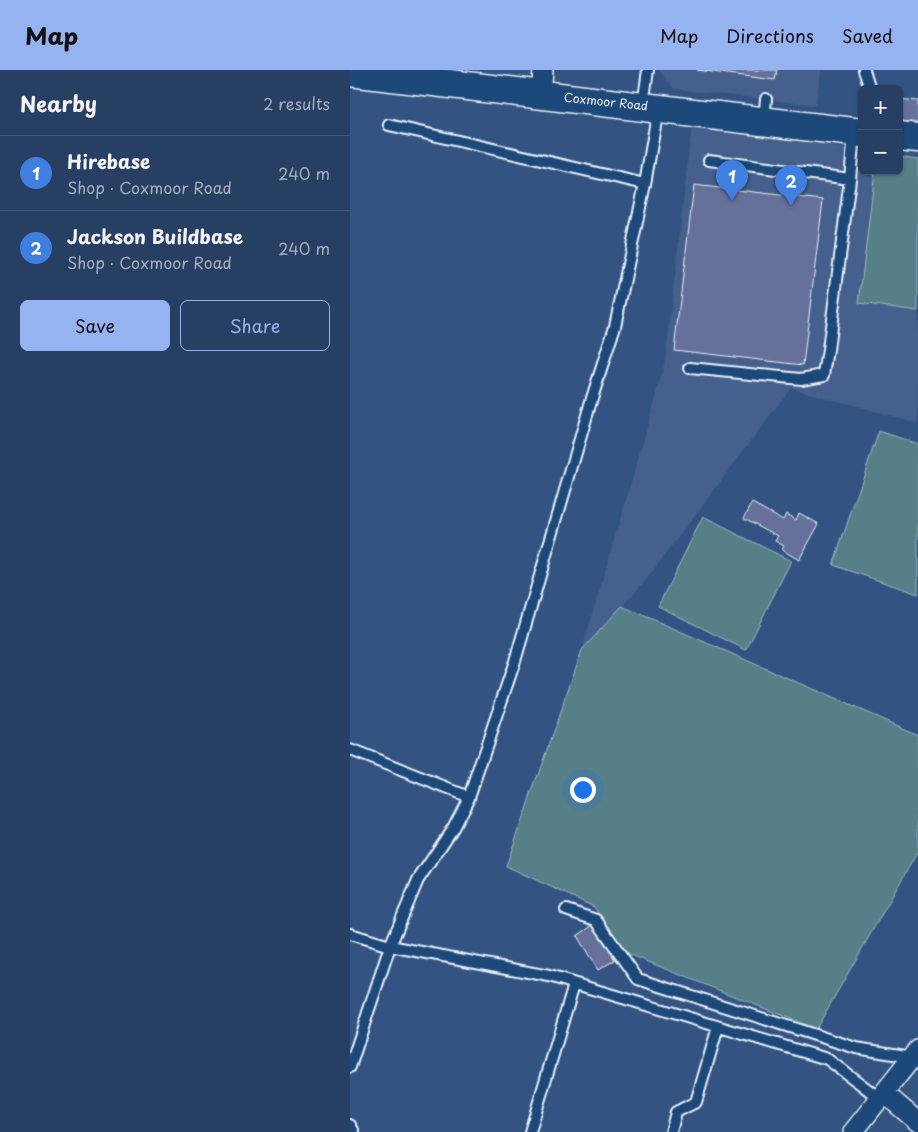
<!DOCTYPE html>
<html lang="en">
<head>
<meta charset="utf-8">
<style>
  body { margin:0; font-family:"Playpen Sans",sans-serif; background:#324a6b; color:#f1f3f6 }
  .controls { position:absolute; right:15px; top:15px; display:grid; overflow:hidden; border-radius:8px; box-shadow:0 1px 4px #0004 }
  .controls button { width:45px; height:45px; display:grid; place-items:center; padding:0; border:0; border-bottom:1px solid #425877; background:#263f62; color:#f1f3f6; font:25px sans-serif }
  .you { position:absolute; left:232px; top:719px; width:18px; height:18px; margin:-12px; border:4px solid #fff; border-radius:50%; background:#1a73e8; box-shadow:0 0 0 8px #1a73e833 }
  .badge { display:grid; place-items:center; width:32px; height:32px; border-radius:50%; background:#95b2f1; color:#fff; font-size:16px; font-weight:700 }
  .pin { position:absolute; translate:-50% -41px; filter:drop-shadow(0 1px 2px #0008) }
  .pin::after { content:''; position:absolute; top:26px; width:18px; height:15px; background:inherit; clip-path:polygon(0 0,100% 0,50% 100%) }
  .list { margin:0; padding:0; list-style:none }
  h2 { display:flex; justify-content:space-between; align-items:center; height:65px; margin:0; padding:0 20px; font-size:21px }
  h2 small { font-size:16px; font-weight:400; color:#a4afbe }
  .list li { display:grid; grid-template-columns:32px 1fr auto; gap:15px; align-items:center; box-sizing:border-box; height:75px; padding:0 20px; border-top:1px solid #425877 }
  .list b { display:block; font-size:19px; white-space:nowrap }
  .list p { margin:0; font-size:16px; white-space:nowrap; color:#a4afbe }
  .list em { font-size:16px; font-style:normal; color:#a4afbe }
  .actions { display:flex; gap:10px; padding:15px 20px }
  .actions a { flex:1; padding:11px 0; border:1px solid #95b2f1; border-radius:8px; text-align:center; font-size:18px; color:#95b2f1 }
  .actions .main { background:#95b2f1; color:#111 }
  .map { position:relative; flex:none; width:568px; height:1062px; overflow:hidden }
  header { display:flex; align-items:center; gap:30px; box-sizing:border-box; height:70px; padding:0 25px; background:#95b2f1; color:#111 }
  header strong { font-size:24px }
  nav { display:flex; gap:28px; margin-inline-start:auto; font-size:18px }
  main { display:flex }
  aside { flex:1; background:#263f62 }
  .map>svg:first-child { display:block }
  .built { fill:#45608c }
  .green { fill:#567f87; stroke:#9fb8c0 }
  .building { fill:#66719b; stroke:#e8f1f8 }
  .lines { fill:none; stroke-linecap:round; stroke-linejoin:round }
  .lane-casing { stroke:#e8f1f8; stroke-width:14 }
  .street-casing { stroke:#e8f1f8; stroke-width:22 }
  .secondary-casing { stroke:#e8f1f8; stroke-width:31 }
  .highway-casing { stroke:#e8f1f8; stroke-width:31 }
  .lane { stroke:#1f4a7a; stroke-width:10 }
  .street { stroke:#1f4a7a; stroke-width:19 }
  .secondary { stroke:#1f4a7a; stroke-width:28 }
  .highway { stroke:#1f4a7a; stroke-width:28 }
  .labels { text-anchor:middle; stroke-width:5; stroke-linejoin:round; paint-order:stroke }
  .street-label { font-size:12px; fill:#e8f1f8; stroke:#1f4a7a }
</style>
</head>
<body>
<header>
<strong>Map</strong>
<nav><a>Map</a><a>Directions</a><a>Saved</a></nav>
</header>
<main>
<aside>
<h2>Nearby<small>2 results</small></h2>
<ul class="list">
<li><span class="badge" style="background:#3f7fe0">1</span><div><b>Hirebase</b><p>Shop · Coxmoor Road</p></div><em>240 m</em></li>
<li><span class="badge" style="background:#3f7fe0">2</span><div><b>Jackson Buildbase</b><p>Shop · Coxmoor Road</p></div><em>240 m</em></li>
</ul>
<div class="actions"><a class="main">Save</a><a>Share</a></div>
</aside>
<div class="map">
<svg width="568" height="1062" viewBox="0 0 568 1062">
  <rect width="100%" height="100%" fill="#335483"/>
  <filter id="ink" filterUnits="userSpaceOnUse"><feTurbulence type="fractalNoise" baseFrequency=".02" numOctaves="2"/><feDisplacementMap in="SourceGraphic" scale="10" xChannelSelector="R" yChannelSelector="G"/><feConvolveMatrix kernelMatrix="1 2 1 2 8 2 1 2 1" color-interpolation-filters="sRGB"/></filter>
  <g filter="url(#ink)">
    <path class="built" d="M309,0H471L466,35L324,19Z
      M342,55L512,81V101H549V86L568,89V353L441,318L296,510L232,580L307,324L316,286Z"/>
    <path class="green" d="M549,86L568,89V241L509,233L525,101H549Z
      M529,361L568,374V524L483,495Z
      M353,447L441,491L396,580L308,536Z
      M272,536L568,665V781L466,959L276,883L244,837L156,796L232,580Z"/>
    <path class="building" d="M347,0H427L425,10Z
      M549,29L568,31V53L549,51Z
      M344,115L473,130L453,295L324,280Z
      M402,433L433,450L436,444L446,450L449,443L469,454L449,490L432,480L434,476L425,471L428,466L394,448Z
      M243,855L265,890L248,900L227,866Z"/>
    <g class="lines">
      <g class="lane-casing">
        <path id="lane" d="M514,0L520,19
          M293,35L298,0
          M414,50L416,29
          M39,55L295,114
          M359,90L500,109L504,63
          M340,298L451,309L474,305L478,280L500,109
          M0,680L119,727
          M216,840L246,850L288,909L506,978L562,987
          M0,864L40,876L199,906L477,989L512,1015L530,1029
          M0,997L40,876L68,810L103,758L119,727L165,591L242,328L265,256L295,114L308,39
          M0,1055L4,1062
          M180,1062L224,914
          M321,1062L326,1042L346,1032L368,957"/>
      </g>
      <g class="street-casing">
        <path id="street" d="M191,25L193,0
          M534,1023L568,1052
          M503,1062L568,980"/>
      </g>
      <g class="secondary-casing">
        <path id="secondary" d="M0,2L512,63
          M549,66L568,68"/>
      </g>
      <g class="highway-casing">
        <path id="highway" d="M10,0L14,3"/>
      </g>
      <use href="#lane" class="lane"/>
      <use href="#street" class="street"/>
      <use href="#secondary" class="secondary"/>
      <use href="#highway" class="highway"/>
    </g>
  </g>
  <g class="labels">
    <g class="street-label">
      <text transform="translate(256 32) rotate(6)" y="4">Coxmoor Road</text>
    </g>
  </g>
</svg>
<div class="controls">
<button>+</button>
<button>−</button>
</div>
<div class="you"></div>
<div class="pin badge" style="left:382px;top:131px;background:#3f7fe0">1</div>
<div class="pin badge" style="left:441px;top:136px;background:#3f7fe0">2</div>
</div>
</main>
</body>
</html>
